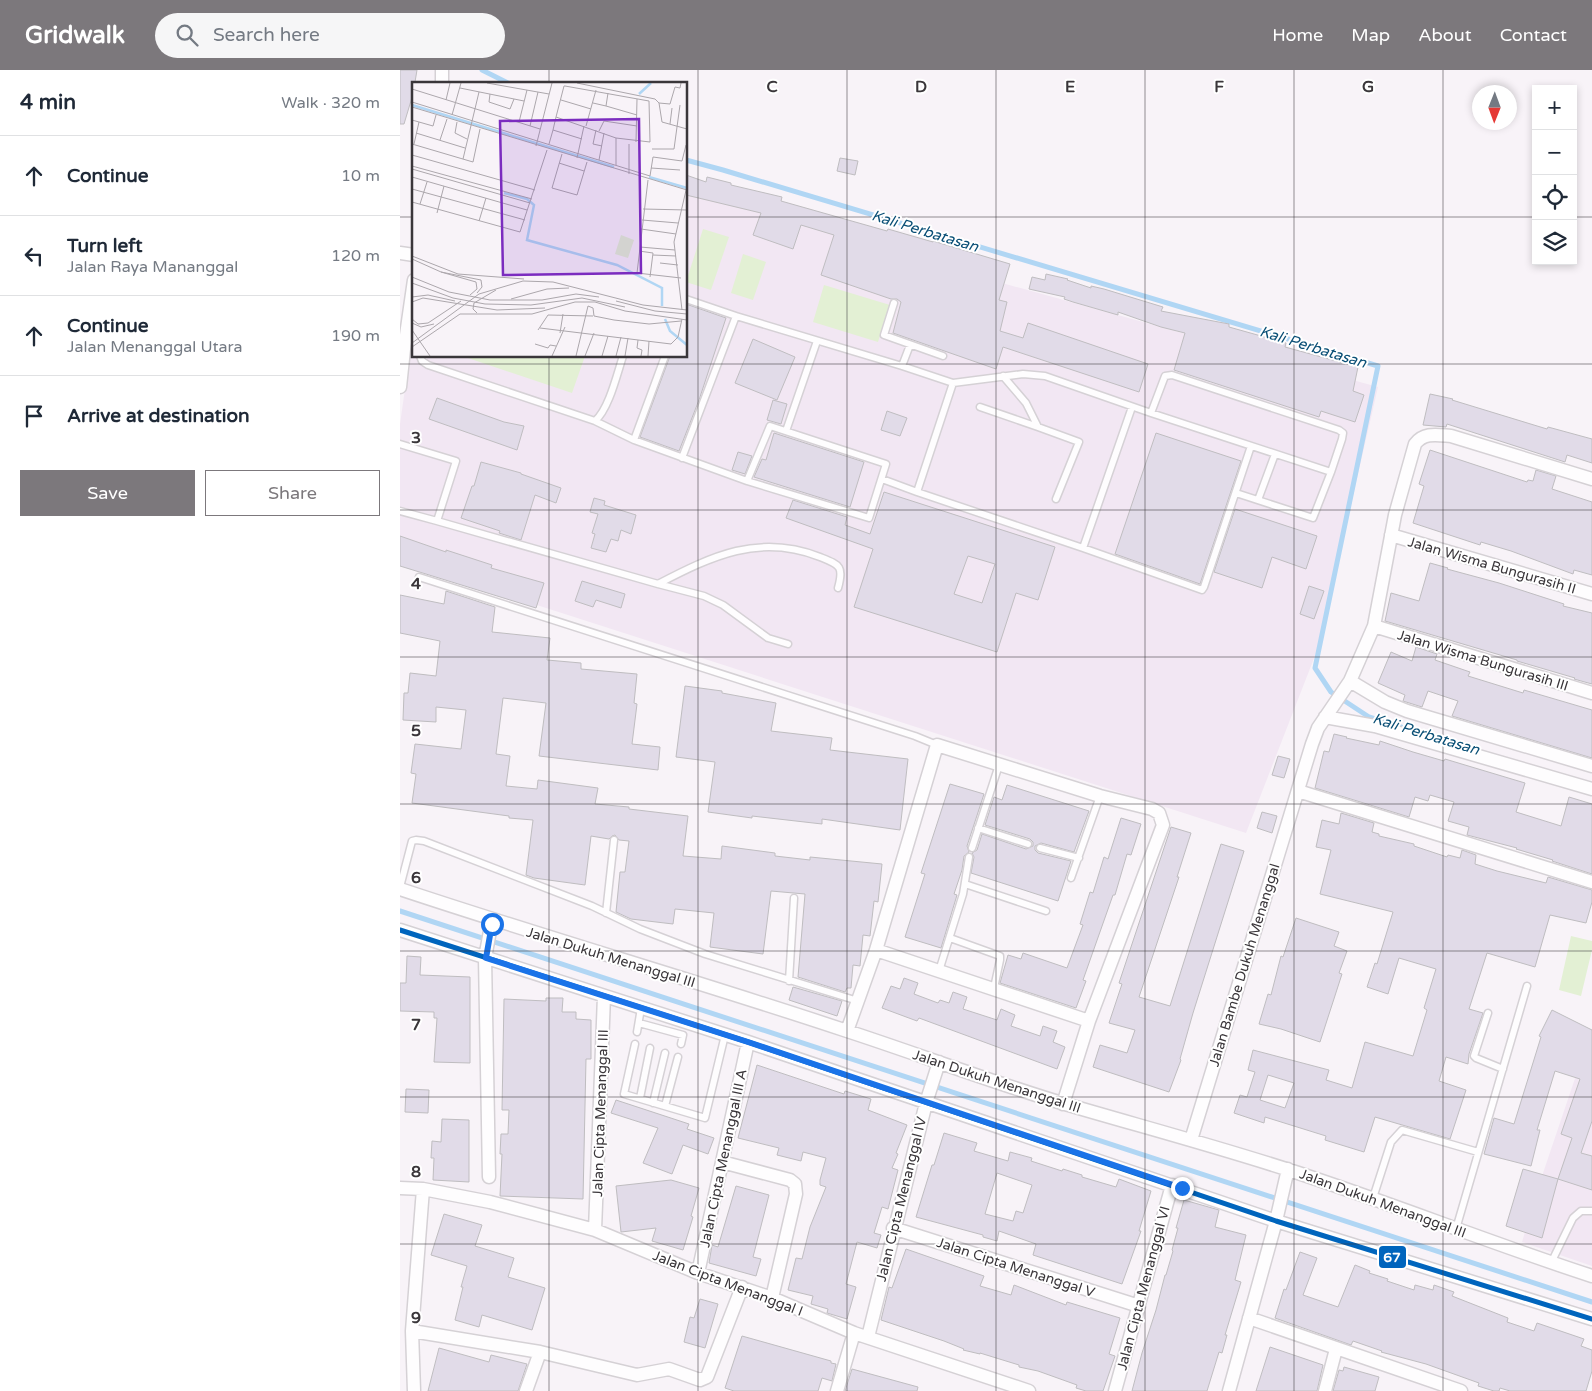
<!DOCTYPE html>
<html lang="en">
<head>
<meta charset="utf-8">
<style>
  body { margin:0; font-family:"Varela Round",sans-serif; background:#f6f6f7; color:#1f2937 }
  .controls { position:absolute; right:15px; top:15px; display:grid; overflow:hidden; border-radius:0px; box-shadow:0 2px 8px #0003 }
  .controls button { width:45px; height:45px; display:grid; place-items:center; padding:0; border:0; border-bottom:1px solid #e0e1e3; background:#fff; color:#1f2937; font:25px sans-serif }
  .compass { position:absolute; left:1072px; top:15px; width:45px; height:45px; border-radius:50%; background:#fff; box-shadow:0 2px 8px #0003; rotate:181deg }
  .stop { position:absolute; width:15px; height:15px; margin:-11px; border:4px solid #1a73e8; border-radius:50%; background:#fff }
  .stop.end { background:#1a73e8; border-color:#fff; box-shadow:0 1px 5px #0008 }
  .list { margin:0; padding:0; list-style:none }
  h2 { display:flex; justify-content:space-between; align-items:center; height:65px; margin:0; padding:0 20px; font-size:21px }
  h2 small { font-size:16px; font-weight:400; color:#747a83 }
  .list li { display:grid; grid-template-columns:32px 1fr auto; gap:15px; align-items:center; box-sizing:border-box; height:80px; padding:0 20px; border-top:1px solid #e0e1e3 }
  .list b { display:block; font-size:19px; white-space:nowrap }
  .list p { margin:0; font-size:16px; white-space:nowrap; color:#747a83 }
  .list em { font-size:16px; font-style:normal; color:#747a83 }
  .actions { display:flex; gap:10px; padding:15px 20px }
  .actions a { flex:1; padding:11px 0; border:1px solid #7c787c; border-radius:0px; text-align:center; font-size:18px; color:#7c787c }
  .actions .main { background:#7c787c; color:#fff }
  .icon { flex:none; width:28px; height:28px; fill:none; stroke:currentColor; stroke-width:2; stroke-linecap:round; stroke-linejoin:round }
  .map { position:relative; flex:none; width:1192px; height:1321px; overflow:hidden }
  header { display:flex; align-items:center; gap:30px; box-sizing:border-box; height:70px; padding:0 25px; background:#7c787c; color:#fff }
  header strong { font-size:24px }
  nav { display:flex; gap:28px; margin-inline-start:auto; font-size:18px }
  .search { width:350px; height:45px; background:#f6f6f7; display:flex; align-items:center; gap:12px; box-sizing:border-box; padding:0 18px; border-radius:28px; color:#747a83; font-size:19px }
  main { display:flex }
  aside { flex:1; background:#fff }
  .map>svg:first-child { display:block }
  .education { fill:#f2e7f3 }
  .green { fill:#e3f0d4 }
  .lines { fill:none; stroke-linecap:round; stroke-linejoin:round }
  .stream { stroke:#b0d6f4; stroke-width:5 }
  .building { fill:#e1dbe8; stroke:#bfbdc0; fill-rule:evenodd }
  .service-casing { stroke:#d5d1d5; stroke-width:9 }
  .minor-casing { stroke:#d5d1d5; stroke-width:15 }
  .service { stroke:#fefdfe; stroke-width:6 }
  .minor { stroke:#fefdfe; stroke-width:12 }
  .bus-1-casing { stroke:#fff; stroke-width:9 }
  .bus-1 { stroke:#0065bd; stroke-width:5 }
  .route { stroke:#1a73e8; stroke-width:6 }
  .grid { fill:none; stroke:#3a363a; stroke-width:1; stroke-opacity:0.55 }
  .labels { text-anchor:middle; stroke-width:4; stroke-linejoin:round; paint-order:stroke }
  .street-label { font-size:14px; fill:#3a363a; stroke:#fff }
  .water-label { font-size:15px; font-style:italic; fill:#0a4f76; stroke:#fff }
  .inset-river { fill:none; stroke:#b0d6f4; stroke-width:2.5 }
  .inset-road { fill:none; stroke:#aca7ac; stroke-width:1 }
  .view { fill:#7b2cbf; fill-opacity:0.15; stroke:#7b2cbf; stroke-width:2.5 }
  .inset-edge { fill:none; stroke:#3a363a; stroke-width:2.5 }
  .grid-label { font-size:16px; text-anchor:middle; font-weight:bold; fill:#3a363a; stroke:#fff; stroke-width:4; stroke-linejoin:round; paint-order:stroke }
  .line-badge { stroke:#fff; stroke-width:2 }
  .badge-label { font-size:14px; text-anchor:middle; font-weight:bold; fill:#fff }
</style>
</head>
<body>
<header>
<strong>Gridwalk</strong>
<div class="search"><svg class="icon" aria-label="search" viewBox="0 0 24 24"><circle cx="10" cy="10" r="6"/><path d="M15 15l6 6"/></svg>Search here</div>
<nav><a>Home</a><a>Map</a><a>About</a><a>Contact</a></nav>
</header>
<main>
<aside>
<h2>4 min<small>Walk · 320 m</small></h2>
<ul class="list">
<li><svg class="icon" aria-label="ahead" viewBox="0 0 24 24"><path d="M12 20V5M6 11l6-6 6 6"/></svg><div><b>Continue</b></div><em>10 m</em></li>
<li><svg class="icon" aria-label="left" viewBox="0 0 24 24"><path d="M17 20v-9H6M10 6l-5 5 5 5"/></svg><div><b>Turn left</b><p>Jalan Raya Mananggal</p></div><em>120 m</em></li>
<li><svg class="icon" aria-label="ahead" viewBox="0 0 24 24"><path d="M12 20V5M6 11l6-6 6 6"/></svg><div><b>Continue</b><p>Jalan Menanggal Utara</p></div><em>190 m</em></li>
<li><svg class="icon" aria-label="arrive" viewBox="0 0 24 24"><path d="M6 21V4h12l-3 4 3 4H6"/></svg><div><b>Arrive at destination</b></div></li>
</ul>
<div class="actions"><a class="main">Save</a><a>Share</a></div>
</aside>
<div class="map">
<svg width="1192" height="1321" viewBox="0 0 1192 1321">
  <rect width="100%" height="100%" fill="#f8f3f8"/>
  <path class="education" d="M286,117L555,200L978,317L918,578L846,763L0,491V354L14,256V286H286Z
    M1192,958V1196L1122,1172L1141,1109Z"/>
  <path class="green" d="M303,159L329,167L311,220L286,212Z
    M343,184L366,192L353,230L331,223Z
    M424,215L490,235L478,272L413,252Z
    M62,286H185L172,323Z
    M1171,866L1192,871V880L1181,926L1159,920Z"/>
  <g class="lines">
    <path class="stream" d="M82,0L110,14
      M286,90L323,100L978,296L915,598L931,622L969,647L1010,660
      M0,841L1192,1232"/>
  </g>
  <path class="building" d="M0,0H17L13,24L4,54H0Z
    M440,88L458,91L455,105L437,101Z
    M286,105L306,112L307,107L331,113V115L382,127L381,131L487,161L488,159L533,172V171L610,194L599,230L607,232L600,261L623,268L628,253L748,294L739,322L603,277L596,299L493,263L501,232L497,229H491L421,205L434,165L401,155L393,179L353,165L361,143L286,125Z
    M646,204L668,209L667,210L691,218V216L704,219L763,237L761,241L829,254V257L886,273L885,277L958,297L953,321L964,325L955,352L921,341L919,347L774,300L785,263L761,257L718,242V245L673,232L664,229L665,227L629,219L632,207L645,210Z
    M286,234L326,248L299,330L279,381L240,367L270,286H286Z
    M353,269L395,287L377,330L335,313Z
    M1030,324L1053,329L1052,330L1147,359L1148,357L1192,369V393L1167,385L1165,392L1047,354L1046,357L1023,355Z
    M37,328L104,352L124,356L117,380L29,349Z
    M373,330L387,334L381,354L367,350Z
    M487,341L507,348L500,366L481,360Z
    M374,363L464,392L450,437L354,407L362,389L366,390Z
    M756,363L841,391L800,514L715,484Z
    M1030,380L1127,412L1128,410L1133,411L1136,400L1156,406L1152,419L1192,432V505L1174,500L1173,504L1111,481L1081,472L1080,475L1013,453L1024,416L1019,414Z
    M338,382L352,386L345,404L332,400Z
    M81,392L121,403V404L161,418L156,433L135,425L121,470L99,463L100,461L61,448L72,416H74Z
    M484,422L655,477L638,530L616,523L597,582L454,537L473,479L386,448L393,430L447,447L445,455L470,464ZM568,486L595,494L582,533L554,524Z
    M194,428L205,431L204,435L236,445L231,464L221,460L218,471L211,469L206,482L191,478L195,464L192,463L198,444L190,442Z
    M835,439L917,466L906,499L872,487L862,518L814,502Z
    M0,466L46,482V480L92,495L91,498L144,513L136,538L0,496Z
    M1030,493L1048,498L1047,499L1099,513L1164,534L1163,536L1192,543V614L1174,609L1175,608L1117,591V590L985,551L991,523L1019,531Z
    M182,511L225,524L221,538L196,530L193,537L175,531Z
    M909,516L924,521L914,549L900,544Z
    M46,521L95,537L92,562L150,568L147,590L181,593V599L237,604L234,633L237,634L232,674L260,677L258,700L139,686L146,633L103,628L96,684L110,686L106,716L137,719L138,710L198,718L195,734L229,737V739L288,746L283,786L321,789L322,776L375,783V786L410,790V787L482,794L478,832L474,831L470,866L463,865L460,896L453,895L451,918H447L445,922L398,907L405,824L371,821L363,884L310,877L314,843L275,839L273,854L231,849L216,842L220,802H225L229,771L219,770L215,765L212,766L209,769L191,766L185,815L134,808L126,805L133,750L109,748V746L12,733L16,704L11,703L15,674L61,679L66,640L36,637V652L3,650L4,623H8L10,603L36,606L40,571L0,563V525L44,534Z
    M1016,577L1037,584L1035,590L1070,602L1068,606L1123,623L1124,620L1192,640V688L1052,646L1058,631L1028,621L1022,637L1003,631L1005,625L978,613L991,582L1012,591Z
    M285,616L322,621V623L376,633L371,661L432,668L430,680L508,689L500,760L422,749V754L352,746V748L308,742L315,692L276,687Z
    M934,664L947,667L946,668L979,675L980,671L1013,682L1044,691L1045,689L1125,713L1116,742L1161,756L1169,727L1192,734V804L1152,791L1153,790L1116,779L1117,778L1067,765L1069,757L1048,751L1054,732L1030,725L1028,731L1015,727L1009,747L915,718L924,681L929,682Z
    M878,686L890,689L884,708L872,705Z
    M550,714L584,724L567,776L569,782L564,786L562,800L554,824L557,825L541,878L505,867L525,804L521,803Z
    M607,715L689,741L674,782L641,773L635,776V780L638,783L671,791L658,831L571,803L574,787L572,783L577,780L582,764L626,779L633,776V772L630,769L585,755L594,727L602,730Z
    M862,742L877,746L872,763L857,758Z
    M941,743L974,753L972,762L979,764V766L1014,774V776L1047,787L1048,785L1060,788L1062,780L1076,785L1075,794L1097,801L1146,813L1148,807L1192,820V832L1186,853L1150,845L1135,897L1087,883L1069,939L1083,943L1069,984L1068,994L1046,987L1039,1011L1066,1020L1050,1069L975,1047L964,1082L925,1070L926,1066L865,1047L864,1053L834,1043L840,1025L847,1027L855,1002L848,1000L853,980L929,1000L926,1010L952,1018L965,972L1013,986L1027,940L1024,938L1036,899L999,888L988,924L967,917L975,893L977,894L993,842L920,824L931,780L916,777L922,750L939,754ZM868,1005L894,1013L885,1038L860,1030Z
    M721,748L741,754L731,785L727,784L715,825H713L683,910L686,911L676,938L600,913L608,885L621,889L623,883L667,898L683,855L680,854L690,822L693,823L704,787L708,789Z
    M771,757L791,763L777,807H779L739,927L770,936L821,774L844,781L793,943L780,989L781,990L769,1022L693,997L700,975L727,983L735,960L709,953L722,914L719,913Z
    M896,848L939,862L934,876L947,881L939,903L942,904L920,972L881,959L859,954L868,924L871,925L881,886L883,887Z
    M7,886L21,887L20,905L70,907V993L34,992L37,948H34V942L0,941V913H6Z
    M504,908L518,913L514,924L538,933L540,930L549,933L553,922L567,927L563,939L597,950L601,939L615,945L611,956L640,966L643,956L657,961L653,972L665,977L657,999L519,948L517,951L482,938L491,916L500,919Z
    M393,917L442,931L437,946L389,930Z
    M146,928H163L162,942H176V949L191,950V989H186L183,1129L100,1126L102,1084H100L101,1064H108L109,1040H102L104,929L146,931Z
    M1152,940L1192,960V1051L1181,1083L1192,1086V1120L1158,1109L1142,1168L1106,1156L1123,1099L1158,1109L1172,1068L1161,1064L1180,1009L1155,1001L1137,1060H1140L1131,1096L1084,1084L1094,1048L1114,1054L1141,967L1139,966Z
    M357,995L444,1024L445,1021L471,1029L468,1040L507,1055L496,1083L498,1084L492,1098L498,1100L488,1139L482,1137L474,1163L481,1165L477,1178L457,1172L446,1214L456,1217L447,1249L427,1243L428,1239L411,1234L413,1226L388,1220L396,1188L402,1189L410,1157L426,1117L420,1115V1110L426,1088L403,1082L401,1091L377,1085L379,1078L338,1068Z
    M6,1019L29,1020L28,1043L5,1042Z
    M216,1030L289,1054L287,1059L314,1068L308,1084L283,1075L272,1104L243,1093L258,1058L211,1043Z
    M42,1049L69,1050V1112L33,1110L34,1088H31L32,1071L41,1072Z
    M544,1063L577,1073L574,1081L608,1091L610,1082L632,1088L631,1091L662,1101L663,1099L682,1105V1107L716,1117L719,1109L751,1121L739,1161H741L722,1214L633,1185L636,1174L599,1161L597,1171L583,1167V1165L516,1147L532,1095H534ZM597,1103L632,1115L623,1143L616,1141L613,1151L585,1144Z
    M271,1110L299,1118L291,1146L293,1147L283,1180L252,1171L256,1158L221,1162L216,1116Z
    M336,1116L369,1125L353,1187L361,1189L356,1206L309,1193L312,1175L318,1177Z
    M784,1130L819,1140L815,1157L846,1165L835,1210L841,1212L825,1265H827L822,1283L819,1282L807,1321H732L742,1283L756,1240L765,1205H766L773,1181L772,1180L778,1158H776Z
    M44,1144L82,1155L75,1176L114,1188L108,1207L145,1218L132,1260L82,1245L79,1257L55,1250L63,1217H61L67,1196L31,1185Z
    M506,1179L584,1206L580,1216L611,1225L614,1215L666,1235L667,1232L720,1248L709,1284L715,1286L703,1321H686L676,1318L677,1315L638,1301L619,1297V1295L580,1283V1284L563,1280L564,1279L544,1271L481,1250L489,1217L492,1218Z
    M900,1182L917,1188L903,1225L938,1237L955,1195L970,1201L969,1203L988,1209L987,1211L1014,1220L1015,1215L1033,1220L1034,1215L1054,1222L1052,1226L1108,1248L1107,1252L1134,1261L1137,1253L1184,1269L1181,1276L1192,1280V1301L1186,1321H1110L1100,1318L1099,1321H1094L1078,1316L1079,1313L1026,1294L981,1282L982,1281L953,1271L951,1275L875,1248L884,1219L886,1220Z
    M300,1229L318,1234L305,1278L284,1272L290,1247L294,1248Z
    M342,1266L431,1291V1293L436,1294L432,1311L422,1308L418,1321H334L325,1318Z
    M870,1277L923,1295L917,1321H856Z
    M39,1278L89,1292L91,1285L127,1294L118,1321H28Z
    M944,1297L979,1307L975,1321H933L939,1300L943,1301Z
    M452,1299L518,1317L517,1321H445Z"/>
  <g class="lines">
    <g class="service-casing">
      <path id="service" d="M286,229L336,246L502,296L553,313L623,304L645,306L751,343L931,402L942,369L943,363L939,360L772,305L765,306L751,343
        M494,233L484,265L543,286
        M20,286L22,291L28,295L195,351C209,339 217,304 223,286
        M502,296L510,275
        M603,306L626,333L638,357L679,372L656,429
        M553,313L517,422L683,478L732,337
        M580,337L638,357
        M195,351L234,370L265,286
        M370,356L486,394L469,448L347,411Z
        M386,361L417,271
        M234,370L347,411
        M0,374L56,391L37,451L258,514L304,526L323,535L368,568L388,574
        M282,388L336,246
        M482,409L517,422
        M836,423L913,448L931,402
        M858,430L875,384
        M0,441L37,451
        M683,478L802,520L804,517L851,376
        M19,507L515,666L537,675
        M258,514C312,486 359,463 420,487C440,495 444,496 438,518
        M578,758L628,774
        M572,778L599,695
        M640,778L679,788
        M671,808L700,726
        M565,814L646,841
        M0,817L12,771L16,770L24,771L192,836L240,859L305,884L458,931
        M206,843L214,770
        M550,868L600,886V890L594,918
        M539,901L563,824L569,787
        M389,911L394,828
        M1088,943L1074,986L1076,988L1103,999
        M239,953L283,965L281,974
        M237,962L241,938
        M235,974L224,1024L305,1048L325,965
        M240,1028L250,978
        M253,1033L265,983
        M265,1036L278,987
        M973,1128L991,1072L1002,1060L1078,1082
        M1056,1159L1127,916
        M1151,1193L1173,1148L1181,1141H1192"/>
    </g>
    <g class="minor-casing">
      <path id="minor" d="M42,14V0
        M0,183L14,185
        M0,317L4,279L14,210
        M991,465L1192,524
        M974,556L1192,623
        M950,611L985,632L1007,641L1192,696
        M925,647L975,656L1192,719
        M898,721L1192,812
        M0,819C147,868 297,911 444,960C518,984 591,1012 665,1034C740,1056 815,1076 889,1100C991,1133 1090,1173 1192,1206
        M0,860L348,972L876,1151L1192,1249
        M476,880L689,951
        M447,961L476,880L537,675L700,726L752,739L759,743L763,755L689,951L663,1034
        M791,1070L912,674L918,658L950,611L974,556L995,445L1015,374C1024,362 1037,365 1051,366L1192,409
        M322,1092L390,1110L395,1114L396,1124L372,1228
        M89,1107L85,888L92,850
        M0,1118L23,1119L90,1132L195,1160L298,1203L372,1228L454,1263L629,1321
        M493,1158L739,1236
        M195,1160L204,926
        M298,1203L348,972
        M849,1248L1061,1321
        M12,1261L140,1282L237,1305L269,1299L300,1310L307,1307L342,1217
        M468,1267L526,1033L539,992
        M14,1321L12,1261L23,1119
        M126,1321L140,1282
        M437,1321L454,1263
        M715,1321L772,1115
        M829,1321L876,1151L888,1099
        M925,1321L936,1279"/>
    </g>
    <use href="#service" class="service"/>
    <use href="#minor" class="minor"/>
    <g class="bus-1-casing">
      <path id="bus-1" d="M0,860L348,972L876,1151L1192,1249"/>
    </g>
    <use href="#bus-1" class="bus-1"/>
  </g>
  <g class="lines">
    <path class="route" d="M92,854L86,888L348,972L782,1118"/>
  </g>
  <path class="grid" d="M149,0V14M298,0V1321M447,0V1321M596,0V1321M745,0V1321M894,0V1321M1043,0V1321M0,147H14M286,147H1136M1173,147H1192M149,286V1321M0,294H1192M0,440H1192M0,587H1192M0,734H1192M0,881H1192M0,1027H1192M0,1174H1192"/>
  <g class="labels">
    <g class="street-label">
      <text transform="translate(1092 495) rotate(16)" y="5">Jalan Wisma Bungurasih II</text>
      <text transform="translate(1083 590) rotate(17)" y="5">Jalan Wisma Bungurasih III</text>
      <text transform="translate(211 887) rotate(17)" y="5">Jalan Dukuh Menanggal III</text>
      <text transform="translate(844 895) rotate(-73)" y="5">Jalan Bambe Dukuh Menanggal</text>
      <text transform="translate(597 1011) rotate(18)" y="5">Jalan Dukuh Menanggal III</text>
      <text transform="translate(200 1043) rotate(-88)" y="5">Jalan Cipta Menanggal III</text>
      <text transform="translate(323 1088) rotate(-78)" y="5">Jalan Cipta Menanggal III A</text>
      <text transform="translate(501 1129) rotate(-76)" y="5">Jalan Cipta Menanggal IV</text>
      <text transform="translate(983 1133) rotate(20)" y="5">Jalan Dukuh Menanggal III</text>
      <text transform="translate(616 1197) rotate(18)" y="5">Jalan Cipta Menanggal V</text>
      <text transform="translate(328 1213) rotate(21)" y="5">Jalan Cipta Menanggal I</text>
      <text transform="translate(743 1218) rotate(-75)" y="5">Jalan Cipta Menanggal VI</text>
    </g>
    <g class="water-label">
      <text transform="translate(525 161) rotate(17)" y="5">Kali Perbatasan</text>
      <text transform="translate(913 277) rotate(17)" y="5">Kali Perbatasan</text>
      <text transform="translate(1026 664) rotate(17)" y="5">Kali Perbatasan</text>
    </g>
  </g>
  <g transform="translate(12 12)">
    <rect width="275" height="275" fill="#f8f3f8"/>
    <path d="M209,153L222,158L216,176L203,172Z" fill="#e3f0d4"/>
    <path class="inset-river" d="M227,12L239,1M0,23L202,85M237,95L275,106M92,111L115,117L122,123L115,158L205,183L250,206V224M253,237L258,249L275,263"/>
    <path class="inset-road" d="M75,1L137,12M165,1L243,17L247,21L250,40L275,47M48,6L112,19M0,7L128,47M78,12L77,20L98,27L102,17M34,18L38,1M149,18L179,27M0,20L238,94L241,75L270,79L274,63M181,21L194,24L196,11M247,21L258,22L263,5L268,6L269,1M194,24L225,33M0,25L275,108M40,33L49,1M0,38L21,44L24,33M45,40L43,51L55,57M107,40L115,8M258,42L260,26M118,44L126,10M174,44L184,8M141,48L170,57M184,48L181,62L190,64M187,49L192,39L225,44M4,51L53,66M28,58L35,37M224,60L225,17M0,62L61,80L68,47M2,62L7,40M137,62L141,48L144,35L152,4H153L237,19L238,60L204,56L144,35M217,62V92M124,64L140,1M240,67H262L268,23M150,72L140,106L165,113L175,80M0,73L123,108M165,76L172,44M51,77L67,10M187,78L192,51M147,81L172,89M204,83V56M0,84L120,117M239,86L268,88M0,87L118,121M0,95L115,128M236,98L225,191L269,196M0,107L113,138M0,120L108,150L135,68M8,122L15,100M231,127L275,128M25,131L32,104M230,138L266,141M67,139L74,116M229,147L264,152M228,165L263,168M227,169L241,171L238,195M241,173L264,174M0,174L46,192L112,197M0,177L29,190L69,198L70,205L65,211M248,181L266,183M29,190L64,200L65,207L58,213M0,195L37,210L78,218H130L164,212L187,215M0,201L41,216L73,222L119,223L170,216L213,225M0,215L16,213L43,219M99,217L135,207L157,206M204,219L243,229L275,232M0,220L11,216L85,228L133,226M270,228L262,160L275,104M65,231L61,227L62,221L84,208M0,237L6,242L16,241L49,219M0,241L9,245L22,242M128,246L259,262L266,255L270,237M0,248L18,274M126,248L136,233L181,234M148,251L151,232M226,258L225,266L230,268L229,274M0,261L67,212L111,199L141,200L231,223L275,228M123,262L136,266L138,263L144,264M0,265L48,232H120L163,220H183L213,229L275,238M140,274L153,245M164,274L176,224L181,226L182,234L202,238L237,242L269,239M173,274L182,251M190,274L196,254M204,274L209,255M213,274L216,256M236,274L237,259"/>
    <path class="view" d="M227,37L229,191L91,193L88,39Z"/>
    <rect width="275" height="275" class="inset-edge"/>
  </g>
  <g class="grid-label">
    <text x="372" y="22">C</text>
    <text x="521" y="22">D</text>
    <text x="670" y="22">E</text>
    <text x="819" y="22">F</text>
    <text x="968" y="22">G</text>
    <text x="16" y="373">3</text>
    <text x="16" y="519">4</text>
    <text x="16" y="666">5</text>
    <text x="16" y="813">6</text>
    <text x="16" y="960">7</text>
    <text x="16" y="1107">8</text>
    <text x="16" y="1253">9</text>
  </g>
  <rect class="line-badge" x="978" y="1175" width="29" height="24" rx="5" fill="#0065bd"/>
  <g class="badge-label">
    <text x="992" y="1192">67</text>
  </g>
</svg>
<div class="controls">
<button>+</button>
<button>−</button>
<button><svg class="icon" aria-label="locate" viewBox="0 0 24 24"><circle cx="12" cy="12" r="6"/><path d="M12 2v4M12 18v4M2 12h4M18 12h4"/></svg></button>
<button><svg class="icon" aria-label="layers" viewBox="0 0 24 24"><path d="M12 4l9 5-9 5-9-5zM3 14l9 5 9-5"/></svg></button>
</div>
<svg class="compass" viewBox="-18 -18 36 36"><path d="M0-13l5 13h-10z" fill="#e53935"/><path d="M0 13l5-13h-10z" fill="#747a83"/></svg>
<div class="stop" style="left:92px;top:854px"></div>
<div class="stop end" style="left:782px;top:1118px"></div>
</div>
</main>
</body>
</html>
